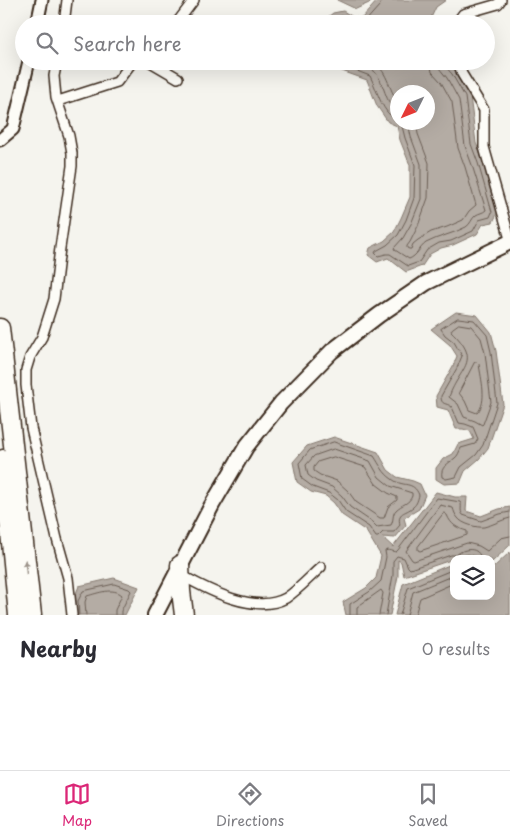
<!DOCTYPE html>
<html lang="en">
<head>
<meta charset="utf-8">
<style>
  body { margin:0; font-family:"Playpen Sans",sans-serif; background:#f7f7f7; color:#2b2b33 }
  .controls { position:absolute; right:15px; bottom:15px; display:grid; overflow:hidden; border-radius:10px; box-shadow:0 5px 20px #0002 }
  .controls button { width:45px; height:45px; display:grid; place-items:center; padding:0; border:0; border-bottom:1px solid #e1e1e2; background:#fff; color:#2b2b33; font:25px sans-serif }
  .compass { position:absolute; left:390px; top:85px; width:45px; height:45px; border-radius:50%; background:#fff; box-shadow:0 5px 20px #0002; rotate:227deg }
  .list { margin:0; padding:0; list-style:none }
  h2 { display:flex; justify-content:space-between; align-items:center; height:65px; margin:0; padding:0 20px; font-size:21px }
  h2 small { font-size:16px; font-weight:400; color:#7c7c81 }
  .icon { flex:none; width:28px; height:28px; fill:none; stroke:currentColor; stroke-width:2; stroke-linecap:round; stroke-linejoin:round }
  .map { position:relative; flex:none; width:510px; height:615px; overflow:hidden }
  .search { position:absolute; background:#fff; box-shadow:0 5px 20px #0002; left:15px; right:15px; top:15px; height:55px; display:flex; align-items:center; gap:12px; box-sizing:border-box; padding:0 18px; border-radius:28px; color:#7c7c81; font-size:19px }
  .sheet { height:155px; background:#fff }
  nav { display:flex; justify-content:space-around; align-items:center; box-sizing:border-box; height:70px; border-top:1px solid #e1e1e2; background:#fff; font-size:14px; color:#7c7c81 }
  nav a { display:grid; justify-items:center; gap:2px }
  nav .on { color:#db2777 }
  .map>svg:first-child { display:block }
  .water { fill:#b4aca4; stroke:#84786e; fill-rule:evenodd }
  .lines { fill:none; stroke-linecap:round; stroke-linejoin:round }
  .shore { stroke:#6b5e54; stroke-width:1 }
  .minor-casing { stroke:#3b2a1e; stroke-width:12 }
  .tertiary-casing { stroke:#3b2a1e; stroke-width:15 }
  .secondary-casing { stroke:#3b2a1e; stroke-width:18 }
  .motorway-casing { stroke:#3b2a1e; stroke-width:21 }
  .minor { stroke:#fdfcf7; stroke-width:9 }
  .tertiary { stroke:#fdfcf7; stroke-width:11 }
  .secondary { stroke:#fdfcf7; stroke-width:14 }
  .motorway { stroke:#fdfcf7; stroke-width:18 }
  .oneway { fill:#9c938a }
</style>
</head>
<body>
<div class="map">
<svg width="510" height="615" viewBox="0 0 510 615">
  <rect width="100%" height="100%" fill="#f5f4ee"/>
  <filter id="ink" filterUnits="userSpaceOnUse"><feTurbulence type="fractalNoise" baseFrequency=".02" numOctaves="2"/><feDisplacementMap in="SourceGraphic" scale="10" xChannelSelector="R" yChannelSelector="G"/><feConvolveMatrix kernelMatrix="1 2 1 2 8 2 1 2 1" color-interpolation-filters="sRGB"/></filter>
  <g filter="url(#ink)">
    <path class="water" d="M337,0H372L369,3L356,9Z
      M378,0H446L436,7L430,20L432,24H325L324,20L333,13L343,11L353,17L362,18Z
      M332,61H447L456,71L470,96L476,143L483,161L498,212L493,222L483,224L477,234L453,245L441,248L430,254L422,266L406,272L388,258L377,262L368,255L370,248L384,241L394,232L401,218L410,197V165L400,140L397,126L388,122L377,106L367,80L342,71L332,64ZM398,92H428V122H398Z
      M456,312L477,315L491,332L496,351L503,404L488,448L479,459L465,471L460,483L444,484L436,479V468L443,459L453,454L458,444L474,439L470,431L463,429H456L448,410L437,407L436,396L453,366L457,356L450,345L431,329Z
      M334,437L378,452L388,470L397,477L413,481L420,484L425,495L419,509L404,518L406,525L395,538L382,537L393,547L436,492L455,497H467L466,511L481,516L499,509L510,507V545L492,562H491V559H482L468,554L404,576L401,562L398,560V576L390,615H346L343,602L366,588L376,578L381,556L366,531L342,515L334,503L326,496L311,492L297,482L293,462L307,446Z
      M510,552V615H395L403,584L454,563V596H491V566L494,567Z
      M114,578L139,587L125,615H75L73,601L79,586Z"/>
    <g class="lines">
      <path class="shore" d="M330,24C331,18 337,17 342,16L352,22L364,23L380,5L381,0
        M337,61L344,66L370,76C378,91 381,113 398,121
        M349,61C357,64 369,66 375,72C385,83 384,102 398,114
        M371,61C388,69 388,89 398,102
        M401,122L405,138L415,165L414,198L406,220L398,235L387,245L376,251L375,253L378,256L386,254H390L408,266L419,262L427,250L439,243L451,241L473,231L479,220L490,217L492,212L478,163L471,144L465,97L452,74L444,65V61
        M408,122L411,137L421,164V199L411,224L403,238L394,248L395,250L409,259C417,256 419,248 426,243C439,236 453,234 466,227C471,224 471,219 476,215C479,213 483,213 486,210L472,165L465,146L459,100L447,78L439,68L437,61
        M416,122L418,134L429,163L428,198L418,226L410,242L407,246V248L409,249H411L413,244L418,240L431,232L447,227L463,220L469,211L476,205L465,167L458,148L452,102L441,82L432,72L430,61
        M458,318L474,320L487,335L491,352L497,403L483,445L476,455L461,467L456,477L446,479L442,477C440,467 448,464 455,458C458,456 459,452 461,448L475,444L478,439L473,427L465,424L459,423L452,407C446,402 441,406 441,396L457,368L462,356L454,342L445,335L441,329Z
        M459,324L471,326L481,338L485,353L491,402L483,424L482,425L475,421L464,417L458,404L449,397C460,366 483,362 451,331L452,329Z
        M475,362H477L479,364C481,379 488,402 477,413L469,410L465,401L459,393Z
        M334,442L374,456C380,465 383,473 392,479C403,488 413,480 419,495C418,499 417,504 413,507C405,514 397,511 400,525L394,532H383L378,537H376L369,527L346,512L338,500L329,493L313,487L302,479L299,463L310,450Z
        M334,449L370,461L379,477L390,486L412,493V496C409,504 402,504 396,510C392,514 394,520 391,525L377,527L372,522L350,507L342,496L332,487L316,481L308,475L306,465L314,456Z
        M334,457L365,467L376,484L388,493L397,497V500L388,507L384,518H380L356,502L348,491L337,481L320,475L314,471V467L318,462Z
        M444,513L447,515C451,525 457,528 467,531V535L420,551L418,550V547Z
        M510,518C501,520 493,525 484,527C477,528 462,524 458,518C455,515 454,511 453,508L440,505L406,551L412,560L414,561L467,543L479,546L487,551L501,538L510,536
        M79,615L78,601L83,591L114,584L129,589L131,591L121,611V615
        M86,615L85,602L87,596C98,593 113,587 122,595L115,610V615
        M350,615V604L369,592L381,581L386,557L385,551L388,550L396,552L398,550L437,498L460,502C463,506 459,510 463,515L481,521L500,514L510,512
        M357,615V607L381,590L383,593L379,615
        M386,615L393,575V561L397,556L404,558L408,567L410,569L451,555H456C464,548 479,546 481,559
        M400,615L408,588L454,569
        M407,615L413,592L454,575
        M415,615L420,598L454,583"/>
      <g class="minor-casing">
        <path id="minor" d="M64,24L67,0
          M175,24L179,20L194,0
          M459,24L460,18L463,14L498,4L501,0
          M57,61L54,76L56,97L69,136L72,153V166L60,248L54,299L42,337L30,357L26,370V385L31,428L57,539L68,578L72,615
          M149,61L178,78
          M458,61L462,74L484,110V147L510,239
          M58,101L117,82L133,61
          M181,575C208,590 255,615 286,598C298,590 310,577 321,567"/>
      </g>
      <g class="tertiary-casing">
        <path id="tertiary" d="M37,24L42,0
          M0,140L13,129L29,61"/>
      </g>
      <g class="secondary-casing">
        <path id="secondary" d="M155,615L212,505L246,447L281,403L332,351L379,315L426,283L510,242"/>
      </g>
      <g class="motorway-casing">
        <path id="motorway" d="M0,328L32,615
          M3,459L18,615
          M180,565L181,591L184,615"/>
      </g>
      <use href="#minor" class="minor"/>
      <use href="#tertiary" class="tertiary"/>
      <use href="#secondary" class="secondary"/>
      <use href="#motorway" class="motorway"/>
    </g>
    <defs><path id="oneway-solid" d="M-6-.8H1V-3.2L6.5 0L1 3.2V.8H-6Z" transform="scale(1.25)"/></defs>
    <use class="oneway" href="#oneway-solid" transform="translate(26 567) rotate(-96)"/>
  </g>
</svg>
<div class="controls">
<button><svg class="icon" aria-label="layers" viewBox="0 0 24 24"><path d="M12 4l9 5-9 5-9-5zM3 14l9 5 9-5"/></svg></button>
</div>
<svg class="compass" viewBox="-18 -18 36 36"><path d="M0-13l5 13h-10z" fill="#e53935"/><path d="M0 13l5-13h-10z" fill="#7c7c81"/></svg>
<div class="search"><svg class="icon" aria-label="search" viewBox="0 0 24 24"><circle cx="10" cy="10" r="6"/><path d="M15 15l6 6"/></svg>Search here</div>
</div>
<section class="sheet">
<h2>Nearby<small>0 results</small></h2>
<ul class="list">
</ul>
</section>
<nav>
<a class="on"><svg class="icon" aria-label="map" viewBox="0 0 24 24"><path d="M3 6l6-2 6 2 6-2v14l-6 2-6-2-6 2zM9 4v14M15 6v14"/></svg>Map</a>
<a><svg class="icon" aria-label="directions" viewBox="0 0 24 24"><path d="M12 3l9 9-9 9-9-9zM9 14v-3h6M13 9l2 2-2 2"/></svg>Directions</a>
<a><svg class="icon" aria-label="saved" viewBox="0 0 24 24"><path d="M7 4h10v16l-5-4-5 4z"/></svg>Saved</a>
</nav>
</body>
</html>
